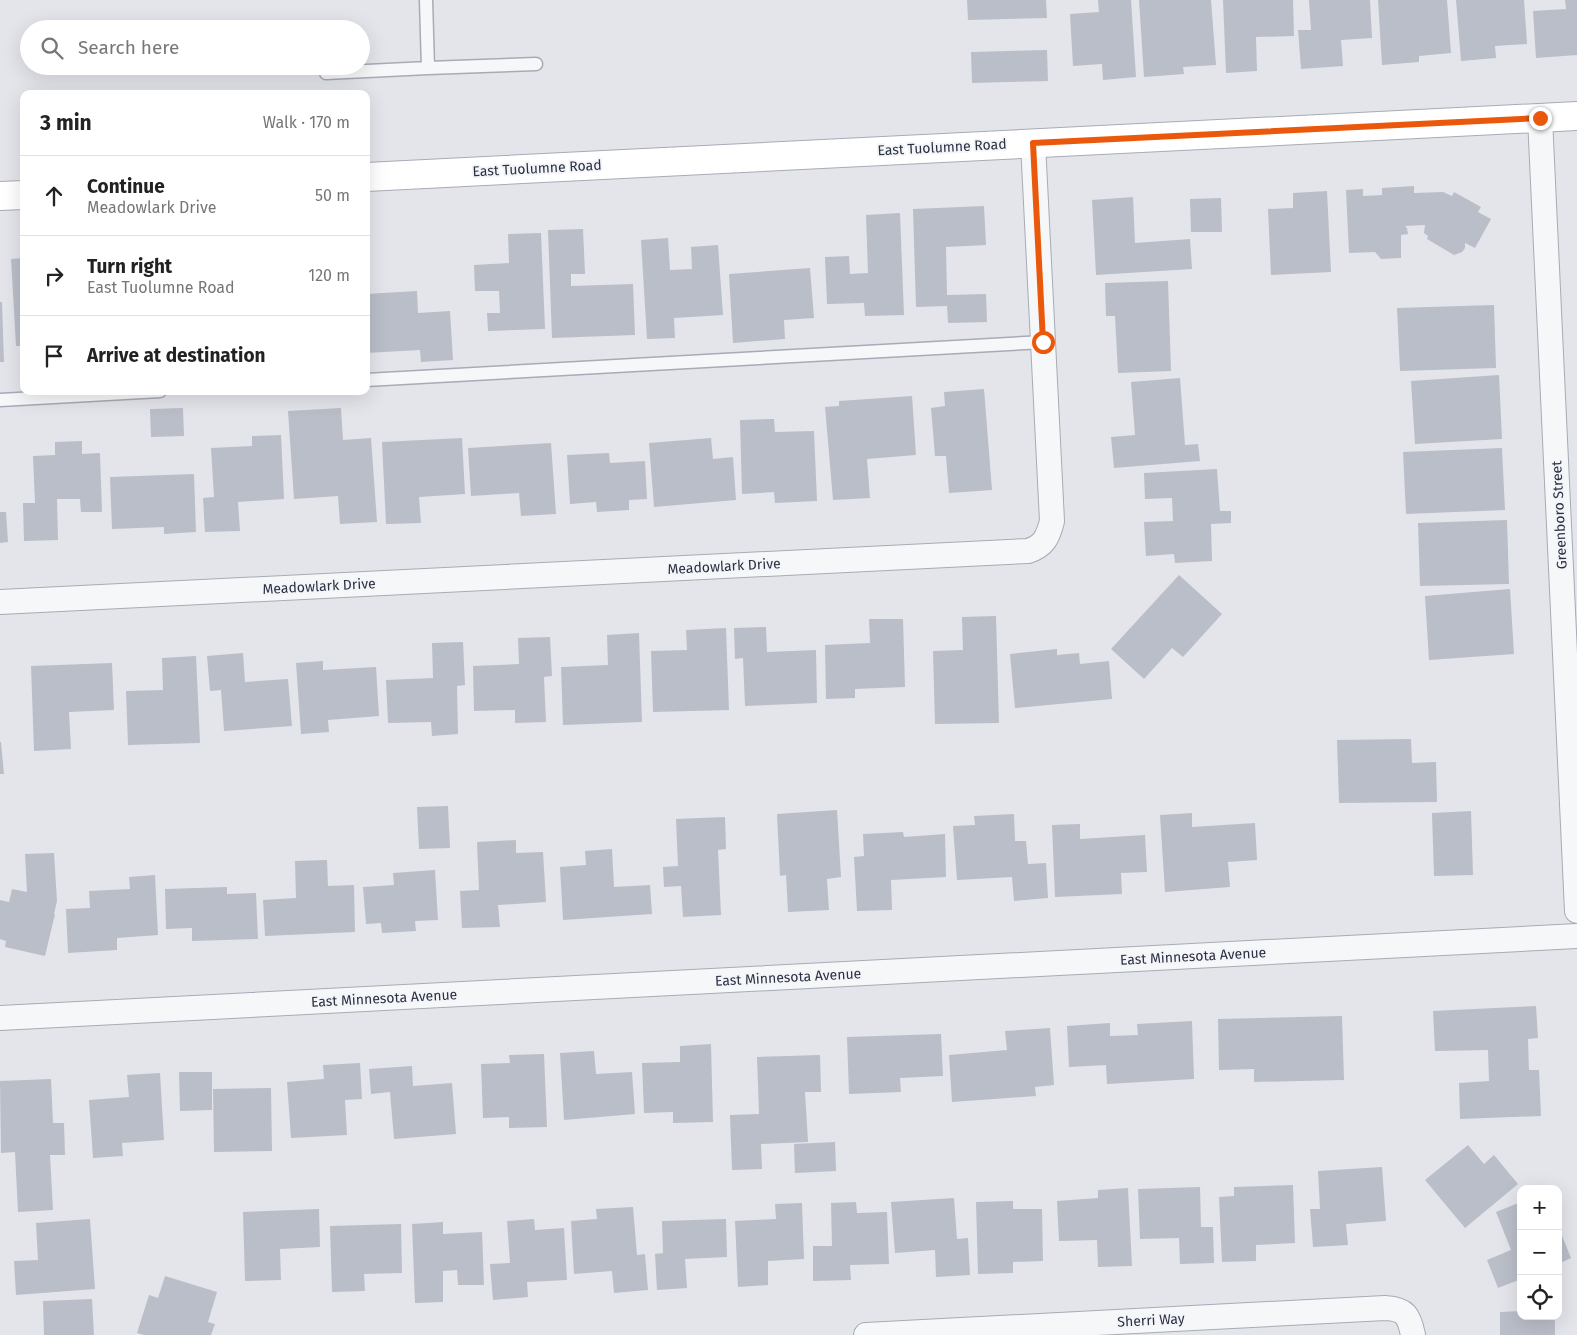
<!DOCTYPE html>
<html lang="en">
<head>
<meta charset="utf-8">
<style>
  body { margin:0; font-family:"Fira Sans",sans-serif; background:#f6f6f6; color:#222 }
  .controls { position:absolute; right:15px; bottom:15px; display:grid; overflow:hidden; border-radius:10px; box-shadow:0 5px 20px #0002 }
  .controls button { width:45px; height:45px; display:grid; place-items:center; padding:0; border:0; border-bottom:1px solid #e0e0e0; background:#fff; color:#222; font:25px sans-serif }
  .stop { position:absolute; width:15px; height:15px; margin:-11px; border:4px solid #ea580c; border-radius:50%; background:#fff }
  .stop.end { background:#ea580c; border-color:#fff; box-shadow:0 1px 5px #0008 }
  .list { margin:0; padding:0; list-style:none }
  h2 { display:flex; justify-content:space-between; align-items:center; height:65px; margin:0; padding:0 20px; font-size:21px }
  h2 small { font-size:16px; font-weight:400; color:#767676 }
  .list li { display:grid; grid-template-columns:32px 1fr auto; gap:15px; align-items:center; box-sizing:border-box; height:80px; padding:0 20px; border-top:1px solid #e0e0e0 }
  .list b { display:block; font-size:19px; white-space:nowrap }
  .list p { margin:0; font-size:16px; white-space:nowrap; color:#767676 }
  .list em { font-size:16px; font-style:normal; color:#767676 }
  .icon { flex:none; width:28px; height:28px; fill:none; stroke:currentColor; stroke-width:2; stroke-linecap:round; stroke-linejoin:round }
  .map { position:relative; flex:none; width:1577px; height:1335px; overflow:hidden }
  .search { position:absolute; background:#fff; box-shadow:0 5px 20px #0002; left:20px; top:20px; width:350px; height:55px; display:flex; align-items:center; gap:12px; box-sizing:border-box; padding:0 18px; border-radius:28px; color:#767676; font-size:19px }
  .panel { position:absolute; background:#fff; box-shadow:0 5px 20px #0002; left:20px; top:90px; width:350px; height:305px; border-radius:10px }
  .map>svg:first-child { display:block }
  .building { fill:#babec8 }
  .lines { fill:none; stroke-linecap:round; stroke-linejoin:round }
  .lane-casing { stroke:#a8abb5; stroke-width:15 }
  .street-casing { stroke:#a8abb5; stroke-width:26 }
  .secondary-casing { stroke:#a8abb5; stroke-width:30 }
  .lane { stroke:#f6f7f9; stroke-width:12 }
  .street { stroke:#f6f7f9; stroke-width:24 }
  .secondary { stroke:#fff; stroke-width:28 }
  .route { stroke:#ea580c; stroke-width:6 }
  .labels { text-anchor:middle; stroke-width:4; stroke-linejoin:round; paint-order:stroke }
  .street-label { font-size:14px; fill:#2b3143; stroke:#f3f5f8 }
</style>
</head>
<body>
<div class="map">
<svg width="1577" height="1335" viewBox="0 0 1577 1335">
  <rect width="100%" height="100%" fill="#e3e5eb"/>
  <path class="building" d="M967,0H1046L1047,18L968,20Z
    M1098,0H1131L1136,77L1103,80L1102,64L1073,66L1070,14L1099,12Z
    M1139,0H1211L1216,65L1183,67L1184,74L1144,77Z
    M1223,0H1293L1294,36L1256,37L1257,71L1226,73Z
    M1309,0H1370L1372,38L1341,40L1343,66L1301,69L1298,30H1311Z
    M1378,0H1447L1451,53L1419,56V62L1382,65Z
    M1456,0H1524L1527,44L1495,46L1496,58L1461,61Z
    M1565,0H1577V55L1536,58L1533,11L1566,9Z
    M1047,50L1048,81L972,83L971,52Z
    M1414,186V193L1443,192L1452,196L1454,192L1481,207L1478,212L1491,219L1475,248L1465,243V248L1462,252L1454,255L1427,239L1428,236L1424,233L1425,225L1405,226L1407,228L1408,234L1401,235V258L1381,259L1375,252L1349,253L1346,190L1363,189V196L1382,195V188Z
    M1327,191L1331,272L1271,275L1268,209L1293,208V193Z
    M1133,197L1135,243L1190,239L1192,269L1096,275L1092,200Z
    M1221,198L1222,232H1191L1190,199Z
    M984,206L986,245L946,247L947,295L986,294L987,322L948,323L947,306L916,307L913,209Z
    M900,213L904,315L865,316L864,303L827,304L825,257L849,256L850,274L868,273L866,215Z
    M583,229L585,274H571V286L633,284L635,335L552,338L548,230Z
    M541,233L545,329L488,331L487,313H500L499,291H475L474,265L509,263L508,234Z
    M668,238L670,270L692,269L691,247L718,245L723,315L674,318L675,338L647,339L641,240Z
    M366,255H368L369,271H366Z
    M24,258V346H16L11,259Z
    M810,268L814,318L784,320L785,339L733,343L729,274Z
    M1168,281L1171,371L1118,373L1115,316H1106L1105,283Z
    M417,291L418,313L450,311L453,360L421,362L420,350L366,353V294Z
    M0,302H2L4,362H0Z
    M1494,305L1496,368L1400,371L1397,308Z
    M1499,375L1502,439L1415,444L1411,381Z
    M1180,378L1185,445L1198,444L1200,461L1114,468L1111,437L1135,435L1131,382Z
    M984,389L992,490L949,493L946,456H935L931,408L945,406L944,392Z
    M912,396L916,455L867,459L870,498L833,500L825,407L839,406V401Z
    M183,408L184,436L151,437L150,409Z
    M341,408L343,440L371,438L377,522L340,524L338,496L294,499L288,411Z
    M774,419L775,432L814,431L817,501L775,503L774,492L742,494L740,420Z
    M281,435L284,499L238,502L240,531L205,532L203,498L214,497L211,448L252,446V436Z
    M462,438L465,494L419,497L421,523L386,524L382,442Z
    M711,438L713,459L733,457L736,500L654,507L649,443Z
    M82,441V454L100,453L102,512H81L80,499H57L58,540L24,541L23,503H35L33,456L55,455V442Z
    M551,443L556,514L521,516L519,493L471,496L468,448Z
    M1502,448L1505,510L1406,514L1403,452Z
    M609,453L610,463L645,461L647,499L629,500V510L597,512L596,502L570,504L567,455Z
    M1217,469L1220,511H1231V523L1211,524L1212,561L1175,563L1174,554L1146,556L1144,522L1173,521L1172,498L1145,499L1144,473Z
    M194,474L196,532L164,534V527L112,529L110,477Z
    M0,512H6L8,542L0,543Z
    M1507,520L1509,584L1420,586L1418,523Z
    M1179,575L1222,614L1183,657L1172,648L1144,679L1111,649Z
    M1510,589L1514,654L1429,660L1425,596Z
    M996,616L999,723L935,724L933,651L963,650L962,617Z
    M869,619H903L905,687L855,689V698L826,699L825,645L870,643Z
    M766,627L767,652L816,650L817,703L745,706L743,658L735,659L734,628Z
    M726,628L729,710L653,712L651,651L687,650L686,630Z
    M639,633L642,722L563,725L561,667L608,665L607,635Z
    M550,637L552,676L544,677L546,722L515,723V710L474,711L473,666L519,664L518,638Z
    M463,642L465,685L457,686L458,734L432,736L431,722L388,723L386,680L433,678L432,643Z
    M1057,649V655L1079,653L1080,664L1109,661L1112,699L1015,708L1010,654Z
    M243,653L245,682L288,679L292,726L224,731L221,690L210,691L207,656Z
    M196,656L200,743L128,745L126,691L163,690L162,658Z
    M323,661V670L376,667L379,716L328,720L329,732L301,734L296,663Z
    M112,663L114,710L69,712L71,749L34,751L31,666Z
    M1411,739L1412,763L1436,762L1437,802L1339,803L1337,740Z
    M0,742H1L4,774H0Z
    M448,806L450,848L419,849L417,807Z
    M837,810L841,877L827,879L829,910L788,912L786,875L780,876L777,814Z
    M1471,811L1473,875L1434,876L1432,813Z
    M1192,813V827L1255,823L1257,860L1228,862L1230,887L1165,892L1160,815Z
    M1014,814L1015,841H1026L1028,864L1046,863L1048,898L1014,901L1012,877L957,880L953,826L975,825L974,816Z
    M725,817L726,849L718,850L721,915L683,917L681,886L664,887L663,867L678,866L676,819Z
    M1080,824V839L1145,835L1147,872L1121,873L1122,894L1055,897L1052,825Z
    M903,832L904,837L945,834L946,877L891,880L892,910L857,911L854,857L864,856L863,834Z
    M516,840V853L543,852L546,902L498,905L500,927L462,928L460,891L479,890L477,842Z
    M612,849L614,887L650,885L652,914L563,920L560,867L586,865L585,851Z
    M54,853L57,901L54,914H55L45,956L5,947L6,941L0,939V900L9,902L12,889L27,892L25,854Z
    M327,860L328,886L354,885L355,932L265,936L263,900L296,898L295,861Z
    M435,870L438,920L415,921L416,931L382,933L381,923L366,924L363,887L394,885L393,873Z
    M155,875L158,935L117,938V950L68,953L66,909L90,908L89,891L130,889L129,877Z
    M227,887V894L256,893L258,939L192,941V928L166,929L165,889Z
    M1536,1006L1538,1038L1528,1039L1529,1070H1539L1541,1116L1460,1119L1459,1083L1489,1081L1488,1050L1435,1051L1433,1011Z
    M1342,1016L1344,1080L1254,1082V1069L1219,1070L1218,1019Z
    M1192,1021L1194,1079L1107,1084L1106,1065L1069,1067L1067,1026L1110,1023V1036L1138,1035L1137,1024Z
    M1050,1028L1054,1085L1035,1087L1036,1096L952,1102L949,1055L1007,1050L1005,1031Z
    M941,1034L943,1076L900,1078L901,1092L849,1094L847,1037Z
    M711,1044L713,1122L673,1123V1112L644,1113L642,1063L680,1062V1046Z
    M594,1051L596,1074L632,1072L635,1114L564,1120L560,1053Z
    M544,1054L547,1127L509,1128V1117L483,1118L481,1064L510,1063L509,1055Z
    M820,1055L821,1092H805L808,1142L761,1144L762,1169L732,1170L730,1115L759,1114L757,1057Z
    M360,1063L362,1099L345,1100L347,1135L291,1138L287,1082L324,1079L323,1065Z
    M412,1066L413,1086L452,1083L456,1134L394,1139L390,1092L371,1094L369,1069Z
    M179,1072H212V1110L180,1111Z
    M160,1073L164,1140L122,1143L123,1156L93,1158L89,1100L129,1097L127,1075Z
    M51,1079L53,1123H64L65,1155H50L53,1210L18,1212L15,1152L1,1153L0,1081Z
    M271,1088L272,1151L214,1152L213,1089Z
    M835,1142L836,1171L795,1173L794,1144Z
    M1468,1145L1484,1164L1494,1155L1518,1184L1465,1228L1425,1180Z
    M1382,1167L1386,1221L1346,1224L1348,1245L1313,1247L1310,1209H1320L1318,1171Z
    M1293,1185L1295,1243L1256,1245V1261L1222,1262L1219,1197L1234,1196V1187Z
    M1200,1187L1201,1227H1213L1214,1263L1180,1264L1179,1238L1140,1239L1138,1189Z
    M1128,1188L1132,1266L1098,1267L1097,1240L1059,1241L1057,1201L1098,1198V1190Z
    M954,1198L957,1239L968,1238L970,1275L936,1277L935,1250L895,1253L891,1202Z
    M1013,1201V1209H1042L1043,1261L1013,1262V1273L978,1274L976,1202Z
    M856,1202L857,1213L887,1212L889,1264L850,1265L851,1280L813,1281V1246H832L831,1203Z
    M1521,1202V1279L1498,1288L1487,1260L1511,1250L1496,1212Z
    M802,1203L804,1259L768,1261V1285L738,1287L735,1221L776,1219L775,1204Z
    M633,1207L637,1255L645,1254L648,1290L614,1293L612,1271L574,1274L571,1221L597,1219L596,1209Z
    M319,1209L320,1247L280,1249L281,1280L245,1281L243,1212Z
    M90,1219L95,1289L16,1295L14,1261L38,1260L36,1223Z
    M534,1219L535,1230L564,1228L567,1280L527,1282L528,1297L493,1300L490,1264L510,1263L507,1221Z
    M726,1219L727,1257L685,1259L687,1288L657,1290L655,1254L663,1253L662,1221Z
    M443,1222V1234L482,1232L484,1285H458L457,1270L443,1271V1302L415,1303L412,1224Z
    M401,1224L402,1273L364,1274L365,1291L332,1292L330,1226Z
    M1561,1233L1571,1258L1558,1264V1234Z
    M165,1276L217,1292L208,1322L215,1324L211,1335H144L137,1333L149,1295L158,1298Z
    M92,1299L94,1335H44L43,1301Z
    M1521,1311V1316H1555V1335H1500V1312Z"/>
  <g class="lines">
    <g class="lane-casing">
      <path id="lane" d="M426,0L428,68L536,64
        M326,73L428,68
        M366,380L1043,342
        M0,400L160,391"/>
    </g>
    <g class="street-casing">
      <path id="street" d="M1540,118L1577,911
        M0,602L1028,551C1044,546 1048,537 1052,521L1033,143
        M0,1018L1577,936
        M866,1335L1385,1308C1406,1309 1409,1316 1413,1335"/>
    </g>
    <g class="secondary-casing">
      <path id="secondary" d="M366,177L1577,116
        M0,196L24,195"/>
    </g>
    <use href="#lane" class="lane"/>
    <use href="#street" class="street"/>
    <use href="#secondary" class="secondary"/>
  </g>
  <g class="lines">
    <path class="route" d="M1043,342L1033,143L1540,118"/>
  </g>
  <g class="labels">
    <g class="street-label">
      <text transform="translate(942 147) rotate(-3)" y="5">East Tuolumne Road</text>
      <text transform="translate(537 168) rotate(-3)" y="5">East Tuolumne Road</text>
      <text transform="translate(1559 515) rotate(-93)" y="5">Greenboro Street</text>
      <text transform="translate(724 566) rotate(-3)" y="5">Meadowlark Drive</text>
      <text transform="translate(319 586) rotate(-3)" y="5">Meadowlark Drive</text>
      <text transform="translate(1193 956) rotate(-3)" y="5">East Minnesota Avenue</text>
      <text transform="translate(788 977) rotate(-3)" y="5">East Minnesota Avenue</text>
      <text transform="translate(384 998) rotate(-3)" y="5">East Minnesota Avenue</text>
      <text transform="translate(1151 1320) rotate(-3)" y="5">Sherri Way</text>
    </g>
  </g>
</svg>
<div class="controls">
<button>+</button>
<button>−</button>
<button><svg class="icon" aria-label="locate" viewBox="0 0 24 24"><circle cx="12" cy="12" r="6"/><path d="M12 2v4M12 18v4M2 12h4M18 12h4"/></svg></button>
</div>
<div class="stop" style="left:1043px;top:342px"></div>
<div class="stop end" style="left:1540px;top:118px"></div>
<div class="search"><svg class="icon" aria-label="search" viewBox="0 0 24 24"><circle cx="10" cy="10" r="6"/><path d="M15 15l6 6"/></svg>Search here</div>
<section class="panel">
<h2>3 min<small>Walk · 170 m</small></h2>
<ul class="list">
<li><svg class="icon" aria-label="ahead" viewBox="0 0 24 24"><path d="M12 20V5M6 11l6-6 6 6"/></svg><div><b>Continue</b><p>Meadowlark Drive</p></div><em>50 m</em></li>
<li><svg class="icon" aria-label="right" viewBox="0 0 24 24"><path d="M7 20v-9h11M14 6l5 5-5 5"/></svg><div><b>Turn right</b><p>East Tuolumne Road</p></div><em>120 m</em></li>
<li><svg class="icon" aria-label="arrive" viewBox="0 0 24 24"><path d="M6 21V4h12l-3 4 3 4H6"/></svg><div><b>Arrive at destination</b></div></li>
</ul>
</section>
</div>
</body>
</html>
